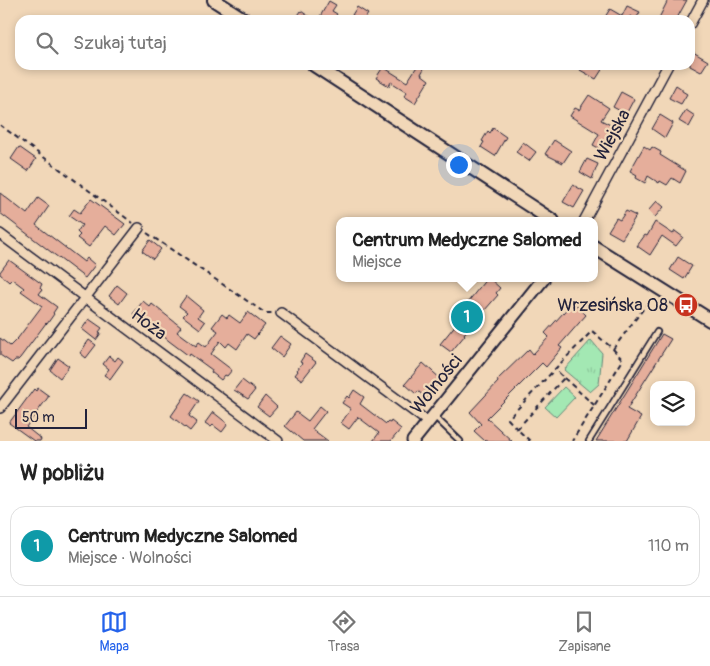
<!DOCTYPE html>
<html lang="pl">
<head>
<meta charset="utf-8">
<style>
  body { margin:0; font-family:Pangolin,sans-serif; background:#f6f6f6; color:#222 }
  .controls { position:absolute; right:15px; bottom:15px; display:grid; overflow:hidden; border-radius:10px; box-shadow:0 2px 8px #0003 }
  .controls button { width:45px; height:45px; display:grid; place-items:center; padding:0; border:0; border-bottom:1px solid #e0e0e0; background:#fff; color:#222; font:25px sans-serif }
  .scale { position:absolute; left:15px; bottom:12px; width:72px; box-sizing:border-box; padding-left:5px; border:2px solid #22223b; border-top:0; font-size:14px; line-height:18px; white-space:nowrap; color:#22223b; -webkit-text-stroke:4px #f1d7b8; paint-order:stroke }
  .you { position:absolute; left:458px; top:164px; width:18px; height:18px; margin:-12px; border:4px solid #fff; border-radius:50%; background:#1a73e8; box-shadow:0 0 0 8px #1a73e833 }
  .badge { display:grid; place-items:center; width:32px; height:32px; border-radius:50%; background:#2563eb; color:#fff; font-size:16px; font-weight:700 }
  .pin { position:absolute; translate:-50% -50%; border:2px solid #fff; box-shadow:0 1px 5px #0006 }
  .popup { position:absolute; left:336px; top:217px; width:262px; height:65px; box-sizing:border-box; display:grid; place-content:center; border-radius:10px; background:#fff; filter:drop-shadow(0 1px 4px #0005); font-size:16px; white-space:nowrap; color:#767676 }
  .popup b { font-size:19px; color:#222 }
  .popup::after { content:''; position:absolute; left:50%; top:100%; margin-left:-10px; border:10px solid transparent; border-top-color:#fff }
  .list { margin:0; padding:0; list-style:none }
  h2 { display:flex; justify-content:space-between; align-items:center; height:65px; margin:0; padding:0 20px; font-size:21px }
  h2 small { font-size:16px; font-weight:400; color:#767676 }
  .list li { display:grid; grid-template-columns:32px 1fr auto; gap:15px; align-items:center; box-sizing:border-box; height:80px; margin:0 10px 10px; padding:0 10px; border:1px solid #e0e0e0; border-radius:15px }
  .list b { display:block; font-size:19px; white-space:nowrap }
  .list p { margin:0; font-size:16px; white-space:nowrap; color:#767676 }
  .list em { font-size:16px; font-style:normal; color:#767676 }
  .icon { flex:none; width:28px; height:28px; fill:none; stroke:currentColor; stroke-width:2; stroke-linecap:round; stroke-linejoin:round }
  .map { position:relative; flex:none; width:710px; height:441px; overflow:hidden }
  .search { position:absolute; background:#fff; box-shadow:0 2px 8px #0003; left:15px; right:15px; top:15px; height:55px; display:flex; align-items:center; gap:12px; box-sizing:border-box; padding:0 18px; border-radius:15px; color:#767676; font-size:19px }
  .sheet { height:155px; background:#fff }
  nav { display:flex; justify-content:space-around; align-items:center; box-sizing:border-box; height:70px; border-top:1px solid #e0e0e0; background:#fff; font-size:14px; color:#767676 }
  nav a { display:grid; justify-items:center; gap:2px }
  nav .on { color:#2563eb }
  .map>svg:first-child { display:block }
  .grass { fill:#a3e8b3; stroke:#628577 }
  .park { fill:url(#park-tufts); stroke:#628577 }
  .building { fill:#e5ae9b; stroke:#22223b }
  .lines { fill:none; stroke-linecap:round; stroke-linejoin:round }
  .lane-casing { stroke:#22223b; stroke-width:8 }
  .street-casing { stroke:#22223b; stroke-width:12 }
  .secondary-casing { stroke:#22223b; stroke-width:15 }
  .primary-casing { stroke:#22223b; stroke-width:16 }
  .path { stroke:#22223b; stroke-width:2; stroke-dasharray:5 4; stroke-linecap:butt }
  .lane { stroke:#f1d7b8; stroke-width:4.5 }
  .street { stroke:#f1d7b8; stroke-width:9 }
  .secondary { stroke:#f1d7b8; stroke-width:11 }
  .primary { stroke:#f1d7b8; stroke-width:12 }
  .labels { text-anchor:middle; stroke-width:4.5; stroke-linejoin:round; paint-order:stroke }
  .street-label { font-size:18px; fill:#22223b; stroke:#f1d7b8 }
  .poi-label { font-size:18px; fill:#22223b; stroke:#f1d7b8; text-anchor:end }
</style>
</head>
<body>
<div class="map">
<svg width="710" height="441" viewBox="0 0 710 441">
  <defs>
    <pattern id="park-tufts" width="24" height="20" patternUnits="userSpaceOnUse" patternTransform="scale(1.25)"><rect width="24" height="20" fill="#a3e8b3"/><path d="M3 7l-1-3M5 7V3M7 7l1-3M15 17l-1-3M17 17v-4M19 17l1-3" fill="none" stroke="#8cc79b"/></pattern>
  </defs>
  <rect width="100%" height="100%" fill="#f1d7b8"/>
  <filter id="ink" filterUnits="userSpaceOnUse"><feTurbulence type="fractalNoise" baseFrequency=".02" numOctaves="2"/><feDisplacementMap in="SourceGraphic" scale="10" xChannelSelector="R" yChannelSelector="G"/><feConvolveMatrix kernelMatrix="1 2 1 2 8 2 1 2 1" color-interpolation-filters="sRGB"/></filter>
  <g filter="url(#ink)">
    <path class="grass" d="M564,387L575,397L556,417L545,407Z"/>
    <path class="park" d="M591,340L602,353L599,384L590,392L564,370Z"/>
    <path class="building" d="M668,0H687L676,20H658Z
      M329,1L336,5L332,11L337,14L333,20H318Z
      M627,6L640,12L636,19L630,16L628,20H629H611L605,17L610,9L622,16Z
      M357,7L368,14L364,20H360L352,15Z
      M301,11L314,20H295Z
      M693,52L708,61L701,72L690,66V58Z
      M418,65H426L421,74L429,80L415,103L404,96L407,92L391,82L389,86L376,78L383,67L407,82Z
      M583,65H605L596,79L580,70Z
      M676,85L682,89V91L687,94L681,104L669,98Z
      M621,92L634,99L626,114L613,107Z
      M589,95L609,108L601,120L618,129L606,152L593,145L599,134L570,116L575,108L579,110Z
      M686,110L695,116L689,127L679,121Z
      M660,115L673,123L665,138L652,129Z
      M493,128L506,137L495,156L481,147L484,142L482,141L488,131L490,133Z
      M554,140L571,151L563,163L545,154Z
      M523,142L536,152L529,161L516,152Z
      M644,146L650,150L652,147L661,152L660,155L686,171L680,183L672,178L667,185L660,181L659,183L648,176L645,183L636,178L637,175L630,171Z
      M19,147L36,159L28,171L11,159Z
      M587,159L598,164L592,179L580,172Z
      M573,185L584,191L574,208L563,202Z
      M0,193L27,214L38,198L49,206L36,225L84,262L87,258L95,265L85,278L0,213Z
      M91,199L125,224L116,235L105,226L89,247L77,238L80,235L77,232L82,225L69,216L74,209L80,213Z
      M657,201L664,207L655,217L648,211Z
      M626,211L636,216L622,239L608,231L616,218L620,220Z
      M655,222L673,234L675,231L683,237L676,246L662,236L650,255L637,246L645,235L647,236Z
      M150,240L161,249L153,259L142,251Z
      M678,257L692,266L684,279L670,270Z
      M9,260L42,284L40,288L42,290L39,294L57,307L53,313L54,314L47,324L46,323L20,358L18,360H15L12,363L0,355V338L10,346L18,338L42,306L21,291L24,288L12,279L9,282L0,274V272Z
      M487,278H489L500,288L496,293L498,295L464,334L465,335L451,352L440,344L457,323L452,319L466,302L467,303Z
      M117,285L127,293L119,304L109,296Z
      M186,296L203,310L198,317L205,322L200,329L183,316L187,312L179,306Z
      M143,301L150,307L152,304L181,327L177,332L196,346L199,342L206,347L218,331L212,327L222,314L227,318L229,315L240,323L248,312L265,325L254,339L247,334L237,349L229,343L226,347L220,341L211,354L232,370L227,376L225,375L221,380L211,372L212,370L190,354L189,356L169,341L142,318L140,320L133,314Z
      M573,302L586,315L559,346L562,348L546,367L542,363L487,418L512,441H485L474,431L481,424L470,412L498,382L497,380L529,349L533,354L549,337L545,333Z
      M89,319L102,328L99,332L101,333L96,340L82,329Z
      M662,334L671,339L627,409L641,417L627,441H596Z
      M280,336L291,344L282,357L271,348Z
      M89,340L96,345L86,358L80,353Z
      M305,354L316,362L302,380L295,375L298,371L297,370L302,363L300,362Z
      M109,356L115,361L118,357L123,361L110,379L104,375L109,369L103,364Z
      M58,358L69,366L60,378L50,370Z
      M423,363L442,380L426,398L418,391L416,394L405,384Z
      M242,380L255,390L248,399L234,390Z
      M38,388L49,396L26,427L41,439L40,441H34L9,423L34,389L36,391Z
      M354,390L364,397L360,404L386,424L388,422L390,423L391,421L401,429L391,441H373L379,433L358,417L349,429L341,423L351,409L342,403L347,396L349,398Z
      M187,393L199,401L189,416L197,422L190,431L171,416Z
      M265,396L277,407L269,416L257,407Z
      M320,406L326,411L312,429L328,441H303L285,426L296,412L308,421Z
      M213,412L228,424L222,432L213,425L211,427L205,423Z"/>
    <g class="lines">
      <g class="lane-casing">
        <path id="lane" d="M434,416L460,441
          M589,441L657,332"/>
      </g>
      <g class="street-casing">
        <path id="street" d="M690,24L703,0
          M584,221L668,65
          M0,234L278,441
          M281,313L428,422
          M0,408L139,228"/>
      </g>
      <g class="secondary-casing">
        <path id="secondary" d="M413,441L544,278"/>
      </g>
      <g class="primary-casing">
        <path id="primary" d="M214,0L245,20
          M314,65L553,221
          M594,247L710,320"/>
      </g>
      <path class="path" d="M0,125L133,223
        M147,233L265,313H272
        M613,349L650,300
        M564,378L594,405
        M517,429L508,419L555,369
        M530,441L517,429L564,378L555,369L592,331L613,349L623,360L572,441"/>
      <use href="#lane" class="lane"/>
      <use href="#street" class="street"/>
      <use href="#secondary" class="secondary"/>
      <use href="#primary" class="primary"/>
    </g>
  </g>
  <defs>
    <g id="bus-disc" transform="scale(1.25)"><circle r="9.5" fill="#c8321e" stroke="#f1d7b8"/><path d="M-5-6H5V4H4V6H2V4H-2V6H-4V4H-5ZM-3.5-4V0h7V-4ZM-3.5 1.2v1.5H-2V1.2ZM2 1.2v1.5H3.5V1.2Z" fill="#fff"/></g>
  </defs>
  <g fill-rule="evenodd">
    <use href="#bus-disc" x="686" y="305"/>
  </g>
  <g class="labels">
    <g class="street-label">
      <text transform="translate(612 135) rotate(-62)" y="6">Wiejska</text>
      <text transform="translate(149 324) rotate(37)" y="6">Hoża</text>
      <text transform="translate(436 384) rotate(-51)" y="6">Wolności</text>
    </g>
    <g class="poi-label">
      <text x="668" y="311">Wrzesińska 08</text>
    </g>
  </g>
</svg>
<div class="controls">
<button><svg class="icon" aria-label="layers" viewBox="0 0 24 24"><path d="M12 4l9 5-9 5-9-5zM3 14l9 5 9-5"/></svg></button>
</div>
<div class="scale">50 m</div>
<div class="you"></div>
<div class="pin badge" style="left:467px;top:317px;background:#0f9aa8">1</div>
<div class="popup"><b>Centrum Medyczne Salomed</b>Miejsce</div>
<div class="search"><svg class="icon" aria-label="search" viewBox="0 0 24 24"><circle cx="10" cy="10" r="6"/><path d="M15 15l6 6"/></svg>Szukaj tutaj</div>
</div>
<section class="sheet">
<h2>W pobliżu<small></small></h2>
<ul class="list">
<li><span class="badge" style="background:#0f9aa8">1</span><div><b>Centrum Medyczne Salomed</b><p>Miejsce · Wolności</p></div><em>110 m</em></li>
</ul>
</section>
<nav>
<a class="on"><svg class="icon" aria-label="map" viewBox="0 0 24 24"><path d="M3 6l6-2 6 2 6-2v14l-6 2-6-2-6 2zM9 4v14M15 6v14"/></svg>Mapa</a>
<a><svg class="icon" aria-label="directions" viewBox="0 0 24 24"><path d="M12 3l9 9-9 9-9-9zM9 14v-3h6M13 9l2 2-2 2"/></svg>Trasa</a>
<a><svg class="icon" aria-label="saved" viewBox="0 0 24 24"><path d="M7 4h10v16l-5-4-5 4z"/></svg>Zapisane</a>
</nav>
</body>
</html>
